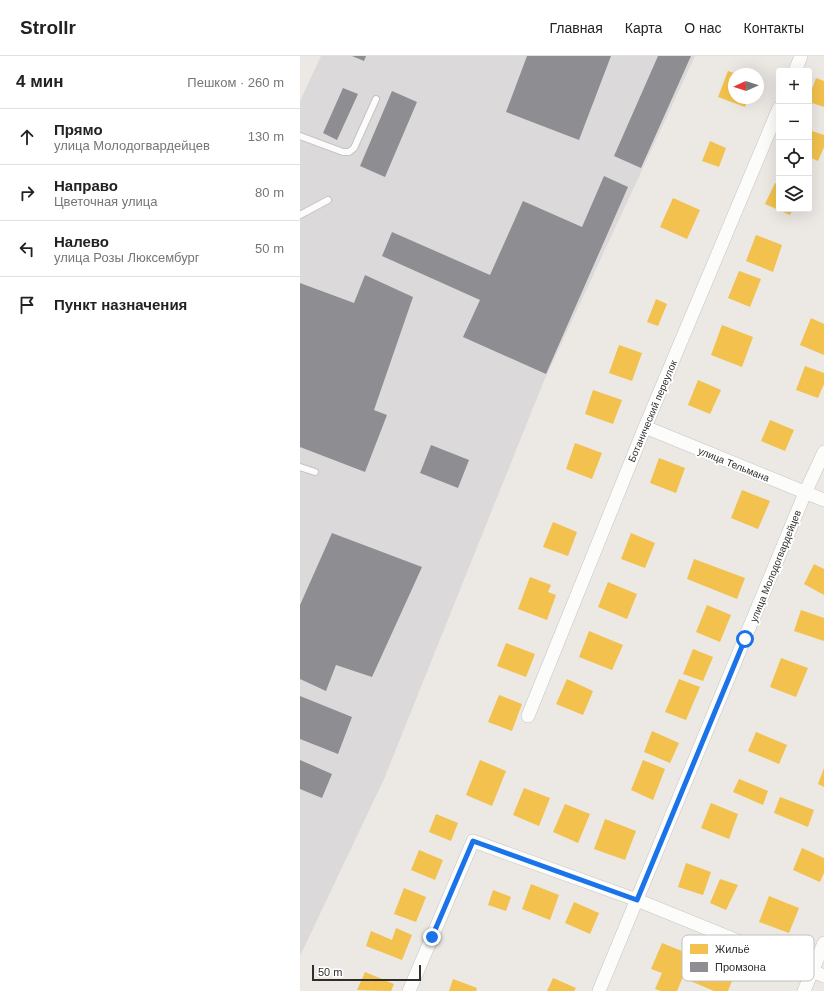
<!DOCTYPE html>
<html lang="ru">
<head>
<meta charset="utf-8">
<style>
  body { margin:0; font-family:Helvetica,sans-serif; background:#f2f2f2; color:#222 }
  .controls { position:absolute; right:12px; top:12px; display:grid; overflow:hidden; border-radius:4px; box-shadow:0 4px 16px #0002 }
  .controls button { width:36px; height:36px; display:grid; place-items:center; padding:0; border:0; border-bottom:1px solid #e0e0e0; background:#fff; color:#222; font:20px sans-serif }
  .compass { position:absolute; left:428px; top:12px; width:36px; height:36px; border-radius:50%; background:#fff; box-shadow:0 4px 16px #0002; rotate:267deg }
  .scale { position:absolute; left:12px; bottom:10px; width:109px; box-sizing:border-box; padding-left:4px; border:2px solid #2e2e2e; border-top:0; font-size:11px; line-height:14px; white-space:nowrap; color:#2e2e2e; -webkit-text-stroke:3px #fff; paint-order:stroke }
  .stop { position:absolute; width:12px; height:12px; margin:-9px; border:3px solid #1a73e8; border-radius:50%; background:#fff }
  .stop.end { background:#1a73e8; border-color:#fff; box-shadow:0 1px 4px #0008 }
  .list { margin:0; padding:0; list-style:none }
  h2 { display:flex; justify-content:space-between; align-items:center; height:52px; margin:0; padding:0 16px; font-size:17px }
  h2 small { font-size:13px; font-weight:400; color:#767676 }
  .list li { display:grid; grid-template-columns:26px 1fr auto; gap:12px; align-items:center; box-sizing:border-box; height:56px; padding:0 16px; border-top:1px solid #e0e0e0 }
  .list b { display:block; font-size:15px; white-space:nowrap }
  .list p { margin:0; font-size:13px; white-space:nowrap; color:#767676 }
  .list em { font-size:13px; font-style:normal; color:#767676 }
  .icon { flex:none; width:22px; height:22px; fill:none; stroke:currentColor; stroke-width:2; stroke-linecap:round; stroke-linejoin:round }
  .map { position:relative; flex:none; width:524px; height:935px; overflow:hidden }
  header { display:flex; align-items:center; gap:24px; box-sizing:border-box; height:56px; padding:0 20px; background:#fff; border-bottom:1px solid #e0e0e0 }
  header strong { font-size:19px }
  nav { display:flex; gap:22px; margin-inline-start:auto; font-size:14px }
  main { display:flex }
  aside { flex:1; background:#fff }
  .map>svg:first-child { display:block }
  .industrial { fill:#dcd9db }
  .homes { fill:#f2c14e }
  .industry { fill:#8d8d92 }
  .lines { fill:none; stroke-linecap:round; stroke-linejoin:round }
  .lane-casing { stroke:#c5c4c5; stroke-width:8 }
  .street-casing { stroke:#c5c4c5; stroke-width:14 }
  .lane { stroke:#fcfcfb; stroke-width:6 }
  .street { stroke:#fcfcfb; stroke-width:13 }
  .route { stroke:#1a73e8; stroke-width:5 }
  .labels { text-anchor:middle; stroke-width:4; stroke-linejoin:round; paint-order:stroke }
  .street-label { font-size:10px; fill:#2e2e2e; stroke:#fff }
  .key { fill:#fff; stroke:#c0c0c0; stroke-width:1 }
  .key-label { font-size:11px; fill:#2e2e2e }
</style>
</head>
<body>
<header>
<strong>Strollr</strong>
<nav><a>Главная</a><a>Карта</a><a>О нас</a><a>Контакты</a></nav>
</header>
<main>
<aside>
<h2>4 мин<small>Пешком · 260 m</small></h2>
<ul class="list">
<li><svg class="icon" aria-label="ahead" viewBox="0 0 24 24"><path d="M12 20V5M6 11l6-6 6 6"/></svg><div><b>Прямо</b><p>улица Молодогвардейцев</p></div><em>130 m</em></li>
<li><svg class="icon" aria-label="right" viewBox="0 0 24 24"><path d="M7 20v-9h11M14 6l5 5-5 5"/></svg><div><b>Направо</b><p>Цветочная улица</p></div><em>80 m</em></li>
<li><svg class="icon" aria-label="left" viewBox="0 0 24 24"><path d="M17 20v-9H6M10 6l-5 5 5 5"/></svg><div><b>Налево</b><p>улица Розы Люксембург</p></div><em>50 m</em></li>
<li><svg class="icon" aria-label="arrive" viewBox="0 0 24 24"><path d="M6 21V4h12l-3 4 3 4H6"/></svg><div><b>Пункт назначения</b></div></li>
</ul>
</aside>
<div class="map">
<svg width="524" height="935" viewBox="0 0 524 935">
  <rect width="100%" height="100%" fill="#ece8e4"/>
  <path class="industrial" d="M21,0H395L243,327L84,723L0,900V45Z"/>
  <path class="homes" d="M428,15L437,18H434V42H448L445,51L418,41Z
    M516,22L524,25V51L509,46V41Z
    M509,74L524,79V91L518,105L509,101Z
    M410,85L426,92L419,111L402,105Z
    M475,127L479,129V153H493L490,159L465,148Z
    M373,142L400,154L387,183L360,171Z
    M456,179L482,189L473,216L446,205Z
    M439,215L461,223L450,251L428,242Z
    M356,243L367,248L358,270L347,266Z
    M511,262L524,268V299L500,289Z
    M422,269L453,281L442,311L411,299Z
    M319,289L342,297L332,325L309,317Z
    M505,310L524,317V328L518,342L496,334Z
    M398,324L421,334L410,358L388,349Z
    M293,334L322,344L313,368L285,358Z
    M470,364L494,374L485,395L461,385Z
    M275,387L302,397L292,423L266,413Z
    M359,402L385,412L376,437L350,427Z
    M442,434L470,445L458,473L431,462Z
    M253,466L277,476L268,500L243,491Z
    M331,477L355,487L345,512L321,503Z
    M394,503L445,522L437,543L387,523Z
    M514,508L524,513V539L504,528Z
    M230,521L251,529L248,536L256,539L247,564L218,553Z
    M308,526L337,538L327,563L298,551Z
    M407,549L431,559L420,586L396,576Z
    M501,554L524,562V585L494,575Z
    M289,575L323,589L312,614L279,601Z
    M206,587L235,598L226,621L197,610Z
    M393,593L413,601L403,625L383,618Z
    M481,602L508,612L496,641L470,631Z
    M267,623L293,635L283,659L256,648Z
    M379,623L400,631L386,664L365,656Z
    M199,639L222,648L212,675L188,666Z
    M352,675L379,687L370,707L344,696Z
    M456,676L487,689L479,708L448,695Z
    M180,704L206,715L192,750L166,739Z
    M343,704L365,713L353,744L331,734Z
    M524,712V731L518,728Z
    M439,723L468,735L463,749L433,736Z
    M224,732L250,742L239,770L213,759Z
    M480,741L514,754L508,771L474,757Z
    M411,747L438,758L429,783L401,772Z
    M265,748L290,758L278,787L253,776Z
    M136,758L158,767L151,785L129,776Z
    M305,763L336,775L325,804L294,793Z
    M502,792L524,802V817L520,826L493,814Z
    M119,794L143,804L135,824L111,814Z
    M386,807L411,816L403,839L378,831Z
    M420,823L438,829L426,854L410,847Z
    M231,828L259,839L250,864L222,853Z
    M104,832L126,841L116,866L94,858Z
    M193,834L211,841L206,855L188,849Z
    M469,840L499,852L489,877L459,866Z
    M274,846L299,857L290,878L265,867Z
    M96,872L112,879L102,904L66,890L71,875L92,884Z
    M362,887L392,899L377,935H361L355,933L362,917L351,913Z
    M398,902L435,917L428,935H414L388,924Z
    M65,916L94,928L91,935L57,934Z
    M253,922L276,932L274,935H247Z
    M153,923L177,932L176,935H149Z"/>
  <path class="industry" d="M52,0H66L64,5Z
    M227,0H311L279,84L206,56Z
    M358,0H391L341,112L314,100Z
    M43,32L58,38L37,84L23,77Z
    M92,35L117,46L85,121L60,110Z
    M304,120L328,131L246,318L163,281L180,244L82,200L92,176L190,219L223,145L282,171Z
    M65,219L113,241L74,354L87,359L65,416L0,391V227L54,247Z
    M131,389L169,404L158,432L120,417Z
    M32,477L122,511L72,621L36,609L26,635L0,623V549Z
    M0,640L52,661L38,698L0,683Z
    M0,704L32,718L22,742L0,733Z"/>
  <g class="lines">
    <g class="lane-casing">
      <path id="lane" d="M0,80L43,96H49L54,92L76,43
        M0,159L28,144
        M0,411L15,416"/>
    </g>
    <g class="street-casing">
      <path id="street" d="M495,15L501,0
        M345,371L524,444
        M228,660L345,371L479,52
        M109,935L173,785L337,844L524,920
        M299,935L505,437L524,396
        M504,935L524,887"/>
    </g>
    <use href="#lane" class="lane"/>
    <use href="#street" class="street"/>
  </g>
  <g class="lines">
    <path class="route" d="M132,881L173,785L337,844L445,583"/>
  </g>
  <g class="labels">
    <g class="street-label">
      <text transform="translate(352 355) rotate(-67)" y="4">Ботанический переулок</text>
      <text transform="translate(434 408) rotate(22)" y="4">улица Тельмана</text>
      <text transform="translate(475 510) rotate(-68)" y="4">улица Молодогвардейцев</text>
    </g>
  </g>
  <rect x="382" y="879" width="132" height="46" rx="6" class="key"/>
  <rect x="390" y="888" width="18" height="10" fill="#f2c14e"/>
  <rect x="390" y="906" width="18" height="10" fill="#8d8d92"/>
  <g class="key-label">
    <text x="415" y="897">Жильё</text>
    <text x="415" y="915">Промзона</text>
  </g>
</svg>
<div class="controls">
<button>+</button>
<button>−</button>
<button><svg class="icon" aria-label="locate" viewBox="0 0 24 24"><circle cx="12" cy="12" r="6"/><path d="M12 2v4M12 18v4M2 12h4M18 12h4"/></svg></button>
<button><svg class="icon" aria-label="layers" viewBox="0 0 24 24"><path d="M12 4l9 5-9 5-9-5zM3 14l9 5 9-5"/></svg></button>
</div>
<svg class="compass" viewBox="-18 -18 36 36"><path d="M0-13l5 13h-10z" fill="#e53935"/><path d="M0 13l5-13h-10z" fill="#767676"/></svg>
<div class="scale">50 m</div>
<div class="stop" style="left:445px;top:583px"></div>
<div class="stop end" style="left:132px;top:881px"></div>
</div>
</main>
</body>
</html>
